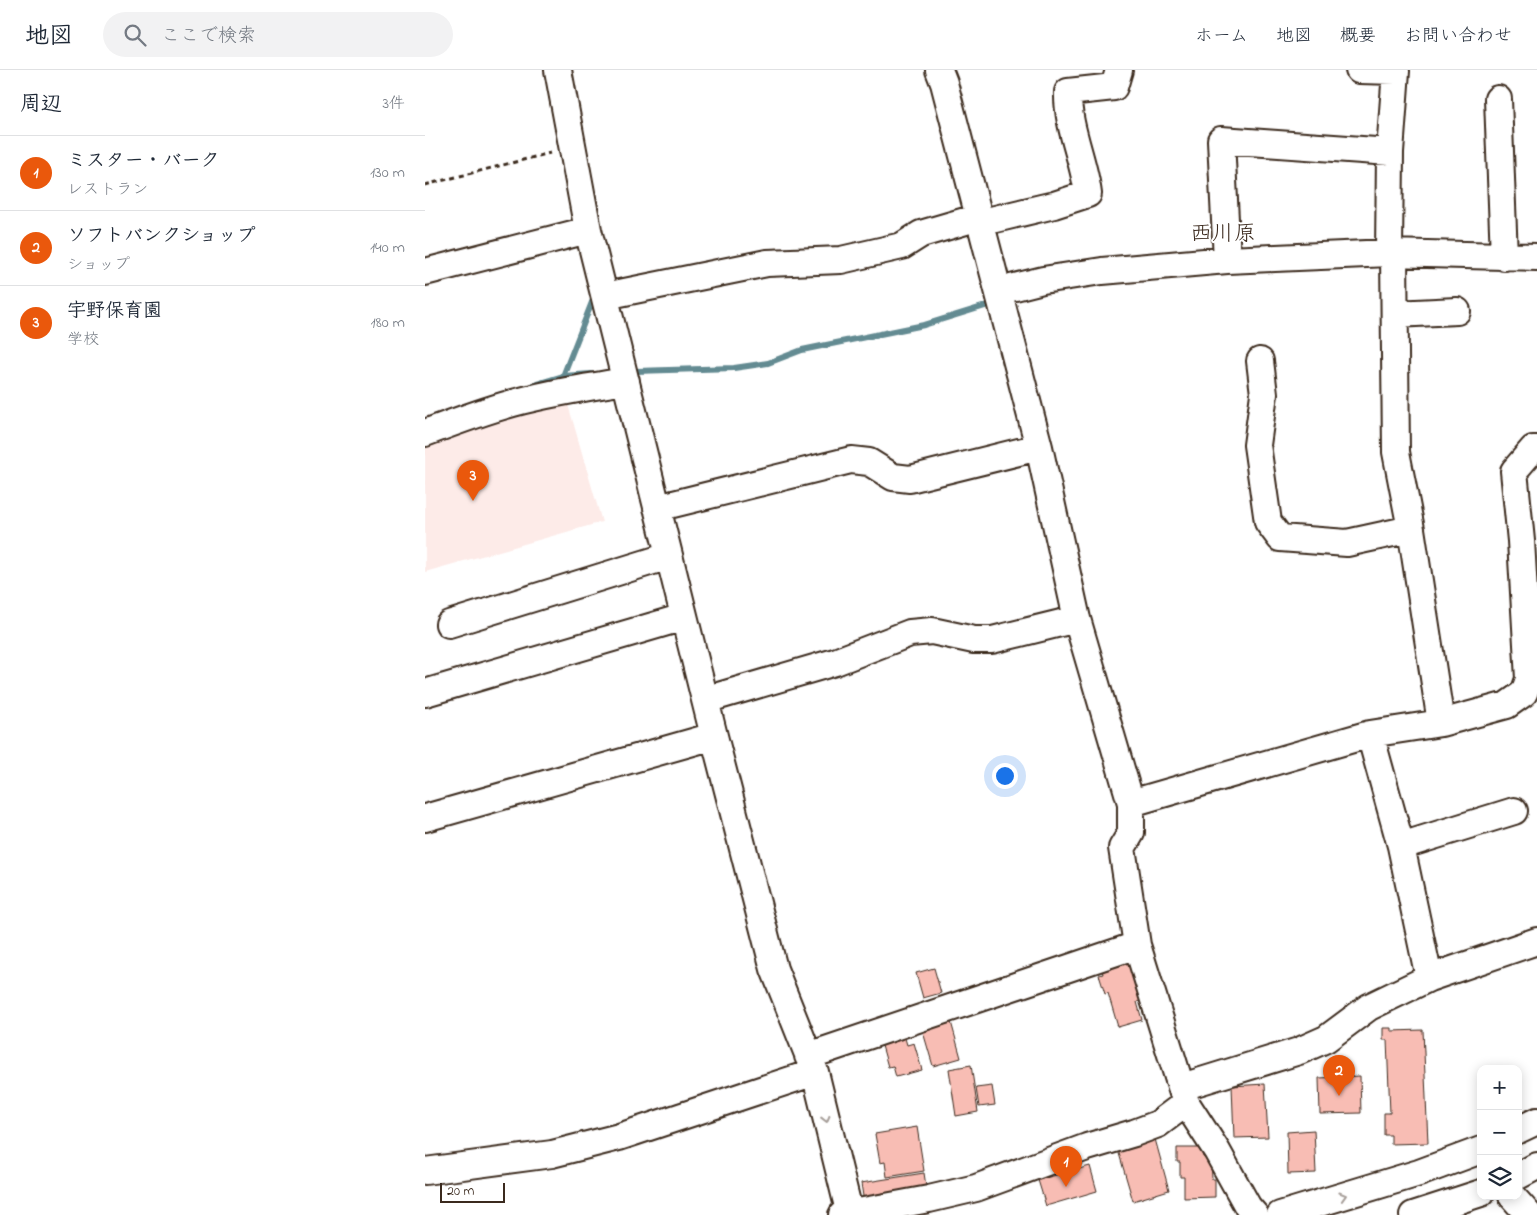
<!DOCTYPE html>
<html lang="ja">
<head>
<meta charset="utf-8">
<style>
  body { margin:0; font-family:"Indie Flower","Klee One",sans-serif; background:#f2f2f3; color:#1f2937 }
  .controls { position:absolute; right:15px; bottom:15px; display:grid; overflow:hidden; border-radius:10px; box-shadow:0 2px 12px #0003 }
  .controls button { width:45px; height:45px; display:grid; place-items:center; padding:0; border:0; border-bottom:1px solid #e0e1e3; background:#fff; color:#1f2937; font:25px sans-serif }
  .scale { position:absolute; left:15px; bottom:12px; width:65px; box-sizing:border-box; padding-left:5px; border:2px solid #3b2a1e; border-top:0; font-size:14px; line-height:18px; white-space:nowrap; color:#3b2a1e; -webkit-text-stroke:4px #fff; paint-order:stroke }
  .you { position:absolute; left:579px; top:705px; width:18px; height:18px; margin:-12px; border:4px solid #fff; border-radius:50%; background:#1a73e8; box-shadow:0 0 0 8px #1a73e833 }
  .badge { display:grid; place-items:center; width:32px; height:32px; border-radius:50%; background:#ea580c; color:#fff; font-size:16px; font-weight:700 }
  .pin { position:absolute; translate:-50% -41px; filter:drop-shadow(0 1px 2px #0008) }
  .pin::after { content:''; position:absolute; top:26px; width:18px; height:15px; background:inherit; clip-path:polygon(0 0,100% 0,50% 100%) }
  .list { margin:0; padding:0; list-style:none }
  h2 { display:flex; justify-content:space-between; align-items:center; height:65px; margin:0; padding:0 20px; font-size:21px }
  h2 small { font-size:16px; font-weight:400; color:#747a83 }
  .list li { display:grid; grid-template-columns:32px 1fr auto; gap:15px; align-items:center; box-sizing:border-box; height:75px; padding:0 20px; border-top:1px solid #e0e1e3 }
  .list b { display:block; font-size:19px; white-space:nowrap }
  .list p { margin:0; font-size:16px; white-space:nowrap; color:#747a83 }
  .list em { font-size:16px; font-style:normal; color:#747a83 }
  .icon { flex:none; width:28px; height:28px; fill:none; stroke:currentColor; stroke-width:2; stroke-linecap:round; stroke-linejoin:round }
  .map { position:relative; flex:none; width:1112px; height:1145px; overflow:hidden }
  header { display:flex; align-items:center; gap:30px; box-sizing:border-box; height:70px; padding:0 25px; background:#fff; border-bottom:1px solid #e0e1e3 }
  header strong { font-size:24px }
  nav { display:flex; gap:28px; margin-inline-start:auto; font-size:18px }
  .search { width:350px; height:45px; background:#f2f2f3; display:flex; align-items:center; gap:12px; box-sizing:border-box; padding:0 18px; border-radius:28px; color:#747a83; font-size:19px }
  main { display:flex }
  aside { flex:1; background:#fff }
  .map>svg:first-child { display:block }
  .built { fill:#fdebe8 }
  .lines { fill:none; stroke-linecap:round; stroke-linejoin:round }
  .stream { stroke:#648b92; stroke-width:6 }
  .building { fill:#f8bdb4; stroke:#3b2a1e }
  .minor-casing { stroke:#3b2a1e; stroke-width:30 }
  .path { stroke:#3b2a1e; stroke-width:3; stroke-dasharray:5 4; stroke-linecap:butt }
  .minor { stroke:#fff; stroke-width:26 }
  .oneway { stroke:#a79f9a }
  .labels { text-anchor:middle; stroke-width:4; stroke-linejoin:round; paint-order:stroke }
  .quarter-label { font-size:22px; fill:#3b2a1e; stroke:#fff }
</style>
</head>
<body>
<header>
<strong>地図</strong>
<div class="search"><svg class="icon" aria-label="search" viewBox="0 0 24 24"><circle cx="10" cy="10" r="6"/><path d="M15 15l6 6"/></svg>ここで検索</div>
<nav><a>ホーム</a><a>地図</a><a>概要</a><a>お問い合わせ</a></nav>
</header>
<main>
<aside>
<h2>周辺<small>3件</small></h2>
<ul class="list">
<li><span class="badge">1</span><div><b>ミスター・バーク</b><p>レストラン</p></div><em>130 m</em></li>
<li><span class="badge">2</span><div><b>ソフトバンクショップ</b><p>ショップ</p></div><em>140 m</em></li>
<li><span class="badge">3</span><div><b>宇野保育園</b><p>学校</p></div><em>180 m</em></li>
</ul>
</aside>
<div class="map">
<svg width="1112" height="1145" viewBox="0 0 1112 1145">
  <rect width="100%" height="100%" fill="#fff"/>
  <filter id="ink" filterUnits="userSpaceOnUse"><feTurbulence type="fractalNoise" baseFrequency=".02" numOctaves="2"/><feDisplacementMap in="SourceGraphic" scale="10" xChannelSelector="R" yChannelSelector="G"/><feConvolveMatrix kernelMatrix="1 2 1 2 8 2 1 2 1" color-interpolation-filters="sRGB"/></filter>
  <g filter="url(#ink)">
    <path class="built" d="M142,331L177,452L0,502V375L71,349Z"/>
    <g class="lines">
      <path class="stream" d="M211,301L309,298L343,293L377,280L499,255L570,233
        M138,306L166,304
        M108,315L138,306L169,227"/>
    </g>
    <path class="building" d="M699,886L701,895L709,893L719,930L712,932L717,950L693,957L683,923L680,924L674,905L678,904L675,893Z
      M509,898L516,923L498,928L491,903Z
      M523,941L536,988L508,996L496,955Z
      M477,958L482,975L489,973L497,1000L471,1007L468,996L463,997L454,965Z
      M958,958H966V961L998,960L1003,1073L966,1074V1065H959V1043H965L962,970H958Z
      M546,995L553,1042L531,1046L524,999Z
      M935,1006L936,1043L895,1044L894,1008Z
      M840,1014L843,1067L809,1068L807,1016Z
      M567,1016L570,1035L554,1037L551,1018Z
      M492,1057L499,1101L462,1107L460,1092L455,1093L450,1064Z
      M889,1060L891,1103L863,1104L862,1062Z
      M730,1069L744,1120L708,1131L693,1080Z
      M752,1078H777L778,1087H786L787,1109H790V1127L759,1128V1107H755V1092H752Z
      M665,1096L672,1121L621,1136L613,1110Z
      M499,1103L502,1123L439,1133L436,1113Z"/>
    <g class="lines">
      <g class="minor-casing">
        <path id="minor" d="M133,0L163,160L289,666L349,899L390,1002L425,1145
          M514,0L519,13L614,377L652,549L706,733V763L697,778L712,875L761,1033L792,1081L823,1137L830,1145
          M934,0L971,1L965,82L964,183
          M1073,29L1079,187
          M802,190L796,70L965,82
          M0,202L163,160
          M574,221L618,210L677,201L802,190L964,183L1112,187
          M180,226L342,193L416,190L477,176L496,164L544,150H566L629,135L663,124C659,90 642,57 643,22L689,17L694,0
          M970,244L1032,241
          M835,291L839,324L832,375L843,452L855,468L922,473L986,459
          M0,363C29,352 58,341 88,333C125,323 163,317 201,311
          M232,438L426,390L444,392L468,407L485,409L614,377
          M24,554L244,486
          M0,623L259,547
          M280,630L410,592L485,563L507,561L549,570H567L652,549
          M1016,653L1082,635L1099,623L1104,609L1096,471L1089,401L1108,379H1112
          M945,664L976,776L1004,908
          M706,733L945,664L1016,653L986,459L971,382L969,183
          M0,748L289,666
          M976,776L1089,741
          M383,986L712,875
          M757,1017L874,981L901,969L944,937L1004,908L1112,871
          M1093,1060L1112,1051
          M0,1101L127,1084L194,1067L390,1002
          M1093,1106L1112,1096
          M1087,1126L1104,1145
          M417,1145L504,1129L551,1118L662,1077L709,1063L733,1054L761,1033
          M855,1145L994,1103L1056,1080
          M988,1145L1056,1123"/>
      </g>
      <path class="path" d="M0,115L125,83"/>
      <use href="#minor" class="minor"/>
    </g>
    <defs><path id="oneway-chevron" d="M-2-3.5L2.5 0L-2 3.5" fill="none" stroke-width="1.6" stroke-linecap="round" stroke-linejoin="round" transform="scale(1.25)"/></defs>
    <g class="oneway">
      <use href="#oneway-chevron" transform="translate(401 1049) rotate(76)"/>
      <use href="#oneway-chevron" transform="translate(918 1126) rotate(-17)"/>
    </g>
  </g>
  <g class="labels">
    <g class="quarter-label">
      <text x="798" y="170">西川原</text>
    </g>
  </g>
</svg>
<div class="controls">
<button>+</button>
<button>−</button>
<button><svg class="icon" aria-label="layers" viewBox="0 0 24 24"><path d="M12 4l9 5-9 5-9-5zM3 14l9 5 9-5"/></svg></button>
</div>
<div class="scale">20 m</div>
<div class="you"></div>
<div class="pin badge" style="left:641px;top:1117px">1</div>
<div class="pin badge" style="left:914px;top:1026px">2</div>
<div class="pin badge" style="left:48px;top:431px">3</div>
</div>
</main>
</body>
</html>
